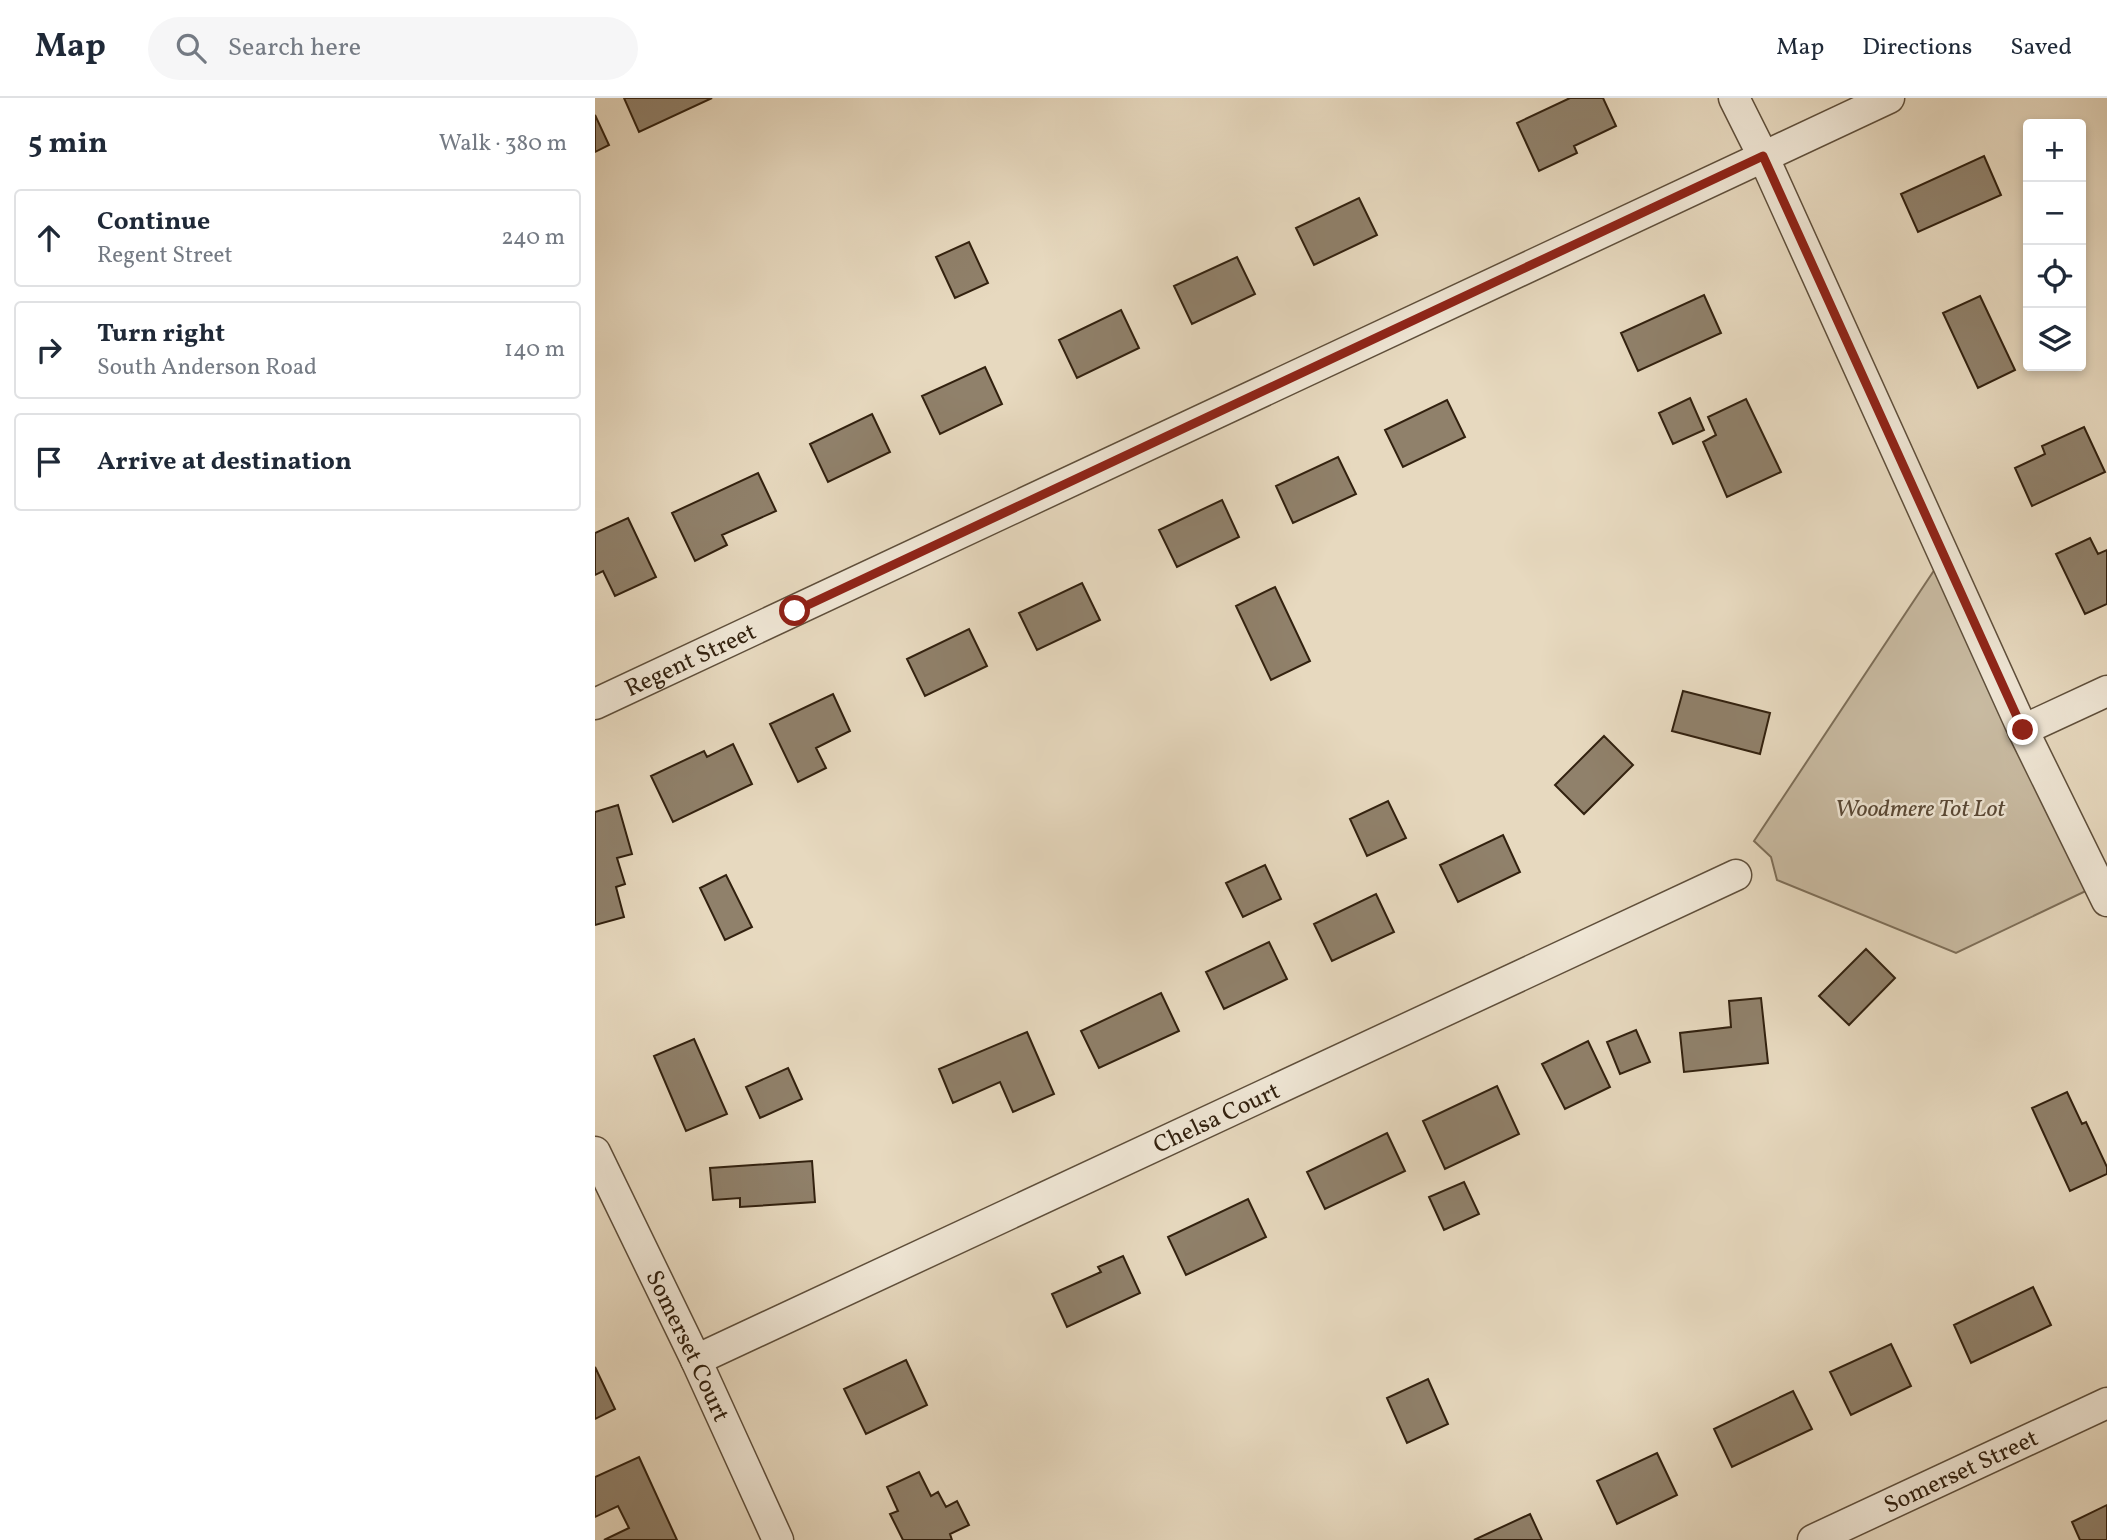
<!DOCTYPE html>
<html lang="en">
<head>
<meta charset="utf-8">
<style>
  body { margin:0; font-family:Vollkorn,serif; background:#f6f6f7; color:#1f2937 }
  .controls { position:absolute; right:21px; top:21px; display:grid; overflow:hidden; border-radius:7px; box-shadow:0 4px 10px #0003 }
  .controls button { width:63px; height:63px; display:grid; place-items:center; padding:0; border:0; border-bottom:2px solid #e0e1e3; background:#fff; color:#1f2937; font:35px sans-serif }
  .stop { position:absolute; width:21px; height:21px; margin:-16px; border:5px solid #8f2418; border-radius:50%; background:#fff }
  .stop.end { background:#8f2418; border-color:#fff; box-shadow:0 2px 7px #0008 }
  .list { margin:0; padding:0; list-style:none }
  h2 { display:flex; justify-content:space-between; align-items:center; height:91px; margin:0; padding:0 28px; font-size:30px }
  h2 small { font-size:23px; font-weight:400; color:#747a83 }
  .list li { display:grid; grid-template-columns:46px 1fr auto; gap:21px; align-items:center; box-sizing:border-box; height:98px; margin:0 14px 14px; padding:0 14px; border:2px solid #e0e1e3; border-radius:7px }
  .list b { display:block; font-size:26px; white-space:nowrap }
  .list p { margin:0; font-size:23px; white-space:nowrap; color:#747a83 }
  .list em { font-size:23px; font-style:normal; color:#747a83 }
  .icon { flex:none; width:38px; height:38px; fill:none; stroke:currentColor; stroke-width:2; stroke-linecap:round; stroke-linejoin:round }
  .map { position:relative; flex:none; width:1512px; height:1442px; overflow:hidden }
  header { display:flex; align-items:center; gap:42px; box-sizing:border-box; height:98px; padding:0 35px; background:#fff; border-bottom:2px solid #e0e1e3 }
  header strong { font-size:33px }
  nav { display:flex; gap:38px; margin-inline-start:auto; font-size:24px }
  .search { width:490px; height:63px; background:#f6f6f7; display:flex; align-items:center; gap:18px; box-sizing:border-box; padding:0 24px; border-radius:38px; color:#747a83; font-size:26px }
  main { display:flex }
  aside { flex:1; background:#fff }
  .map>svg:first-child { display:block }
  .green { fill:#c8baa1; stroke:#7d6e58; stroke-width:2 }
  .building { fill:#90816b; stroke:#32210f; stroke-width:2 }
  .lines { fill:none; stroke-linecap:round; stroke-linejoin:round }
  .minor-casing { stroke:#5f4f3b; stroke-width:33 }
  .minor { stroke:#efe6d5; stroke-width:30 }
  .route { stroke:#8f2418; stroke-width:9 }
  .labels { text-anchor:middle; stroke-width:5; stroke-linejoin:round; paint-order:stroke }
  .street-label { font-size:24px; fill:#32210f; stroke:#efe6d5 }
  .park-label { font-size:24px; font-style:italic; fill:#584734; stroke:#efe6d5 }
</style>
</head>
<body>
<header>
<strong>Map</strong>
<div class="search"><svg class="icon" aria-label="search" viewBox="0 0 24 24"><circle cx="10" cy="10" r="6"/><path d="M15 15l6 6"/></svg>Search here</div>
<nav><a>Map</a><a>Directions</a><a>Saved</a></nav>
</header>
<main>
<aside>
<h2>5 min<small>Walk · 380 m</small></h2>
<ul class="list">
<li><svg class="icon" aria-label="ahead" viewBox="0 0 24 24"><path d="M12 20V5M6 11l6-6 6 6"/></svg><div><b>Continue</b><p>Regent Street</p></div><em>240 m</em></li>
<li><svg class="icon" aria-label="right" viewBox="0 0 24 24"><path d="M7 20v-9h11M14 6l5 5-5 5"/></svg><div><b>Turn right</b><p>South Anderson Road</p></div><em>140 m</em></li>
<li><svg class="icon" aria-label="arrive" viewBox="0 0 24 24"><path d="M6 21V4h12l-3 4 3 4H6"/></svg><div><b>Arrive at destination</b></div></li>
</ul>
</aside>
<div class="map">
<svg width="1512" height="1442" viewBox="0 0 1512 1442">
  <rect width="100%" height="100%" fill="#e7d9bf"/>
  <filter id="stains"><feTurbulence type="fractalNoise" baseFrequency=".00286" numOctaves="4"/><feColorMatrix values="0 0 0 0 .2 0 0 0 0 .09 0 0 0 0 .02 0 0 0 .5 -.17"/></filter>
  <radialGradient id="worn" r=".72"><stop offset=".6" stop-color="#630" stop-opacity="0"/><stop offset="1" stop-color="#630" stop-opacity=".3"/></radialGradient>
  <path class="green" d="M1342,468L1495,791L1361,855L1182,782L1176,759L1159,743Z"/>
  <path class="building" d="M29,0H117L44,34Z
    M975,0H1008L1021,28L979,48L982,55L944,73L922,25Z
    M0,17L14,47L0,54Z
    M1389,58L1406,97L1323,134L1306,96Z
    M764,100L782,137L719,167L701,130Z
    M374,144L393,185L360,200L341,159Z
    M642,159L660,196L597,226L579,188Z
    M1109,197L1126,235L1043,273L1026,235Z
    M1385,198L1420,272L1383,290L1348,215Z
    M526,212L544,250L482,280L464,242Z
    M390,269L407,306L345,336L327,298Z
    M1095,300L1109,332L1078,346L1064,315Z
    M1151,301L1186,374L1132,399L1108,344L1121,337L1113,319Z
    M852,302L870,339L808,369L790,332Z
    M277,316L295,354L233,384L215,346Z
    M1489,329L1510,374L1437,408L1420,370L1450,356L1447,348Z
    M743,359L761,396L698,425L681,388Z
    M163,375L181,413L127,437L132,447L100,463L77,415Z
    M627,402L644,439L582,469L564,432Z
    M33,420L61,479L20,498L8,473L0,477V435Z
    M1495,440L1503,456L1512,452V506L1490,516L1461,456Z
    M487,485L505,522L442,552L424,515Z
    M680,489L715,563L676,582L641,508Z
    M374,531L392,568L330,598L312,561Z
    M1088,593L1175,615L1165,656L1077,633Z
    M238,596L255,633L221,650L231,670L203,684L175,626Z
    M1009,638L1038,667L989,716L960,687Z
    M138,646L157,686L78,724L56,678L109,653L112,659Z
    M793,703L811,740L772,758L755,721Z
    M23,707L37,756L22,760L30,786L21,789L29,819L0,827V714Z
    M908,737L925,774L863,804L845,767Z
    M670,767L686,801L648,819L631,785Z
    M131,777L157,829L130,842L105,790Z
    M781,796L799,834L737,863L719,826Z
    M674,844L692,881L629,911L611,874Z
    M1271,851L1300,880L1254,927L1224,898Z
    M566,895L584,933L504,970L486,933Z
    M1166,900L1173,965L1089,974L1085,935L1136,929L1134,903Z
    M1041,932L1055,964L1025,976L1012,944Z
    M432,934L459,996L418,1014L405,984L358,1005L344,971Z
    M99,941L132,1016L91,1033L59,958Z
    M993,943L1015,989L970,1011L947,966Z
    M193,970L207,1001L165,1020L151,989Z
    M902,988L924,1036L850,1071L828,1023Z
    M1472,994L1487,1026L1491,1024L1512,1069V1076L1475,1093L1437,1010Z
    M792,1035L810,1073L730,1111L712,1074Z
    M217,1063L220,1104L145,1109V1100L118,1102L115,1070Z
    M869,1084L884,1116L849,1132L834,1099Z
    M653,1101L671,1139L591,1177L573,1139Z
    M528,1158L545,1195L472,1229L457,1196L506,1174L503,1169Z
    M1438,1189L1456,1227L1376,1265L1359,1227Z
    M1296,1246L1316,1288L1256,1317L1235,1274Z
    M311,1262L332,1307L271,1336L249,1291Z
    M0,1269L20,1311L0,1321Z
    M833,1281L853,1326L812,1345L792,1300Z
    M1198,1293L1217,1331L1137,1369L1119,1331Z
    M1062,1355L1082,1397L1022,1426L1002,1383Z
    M44,1359L82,1442H9L34,1430L23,1408L0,1419V1379Z
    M324,1374L336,1398L343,1394L351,1409L362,1403L374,1427L355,1436L357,1442H308L295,1416L303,1413L292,1389Z
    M1512,1407V1442H1485L1477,1424Z
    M935,1416L947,1442H879Z"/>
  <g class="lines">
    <g class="minor-casing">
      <g id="minor">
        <path d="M1139,0L1168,58L1428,632L1512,803"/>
        <path id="s1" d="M0,606L1294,0"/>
        <path d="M1428,632L1512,593"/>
        <path id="s2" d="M0,1054L101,1262L183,1442"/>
        <path id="s3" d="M101,1262L1141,777"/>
        <path id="s4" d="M1218,1442L1512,1305"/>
      </g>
    </g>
    <use href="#minor" class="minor"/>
  </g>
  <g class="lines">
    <path class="route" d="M200,513L1168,58L1428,632"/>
  </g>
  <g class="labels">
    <g class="street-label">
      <text dy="8" stroke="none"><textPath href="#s1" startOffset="105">Regent Street</textPath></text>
      <text dy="8" stroke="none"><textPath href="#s3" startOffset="574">Chelsa Court</textPath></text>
      <text dy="8" stroke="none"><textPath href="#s2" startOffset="215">Somerset Court</textPath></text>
      <text dy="8" stroke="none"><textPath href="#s4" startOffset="163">Somerset Street</textPath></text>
    </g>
    <g class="park-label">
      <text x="1325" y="718">Woodmere Tot Lot</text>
    </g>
  </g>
  <rect width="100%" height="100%" filter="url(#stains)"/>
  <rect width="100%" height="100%" fill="url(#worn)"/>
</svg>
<div class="controls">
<button>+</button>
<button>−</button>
<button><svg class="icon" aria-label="locate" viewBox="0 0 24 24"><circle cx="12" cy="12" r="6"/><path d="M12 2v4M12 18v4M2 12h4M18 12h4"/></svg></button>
<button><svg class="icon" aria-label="layers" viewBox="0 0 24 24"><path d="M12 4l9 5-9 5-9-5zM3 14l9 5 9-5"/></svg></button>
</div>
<div class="stop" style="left:200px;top:513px"></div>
<div class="stop end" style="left:1428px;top:632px"></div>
</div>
</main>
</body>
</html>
